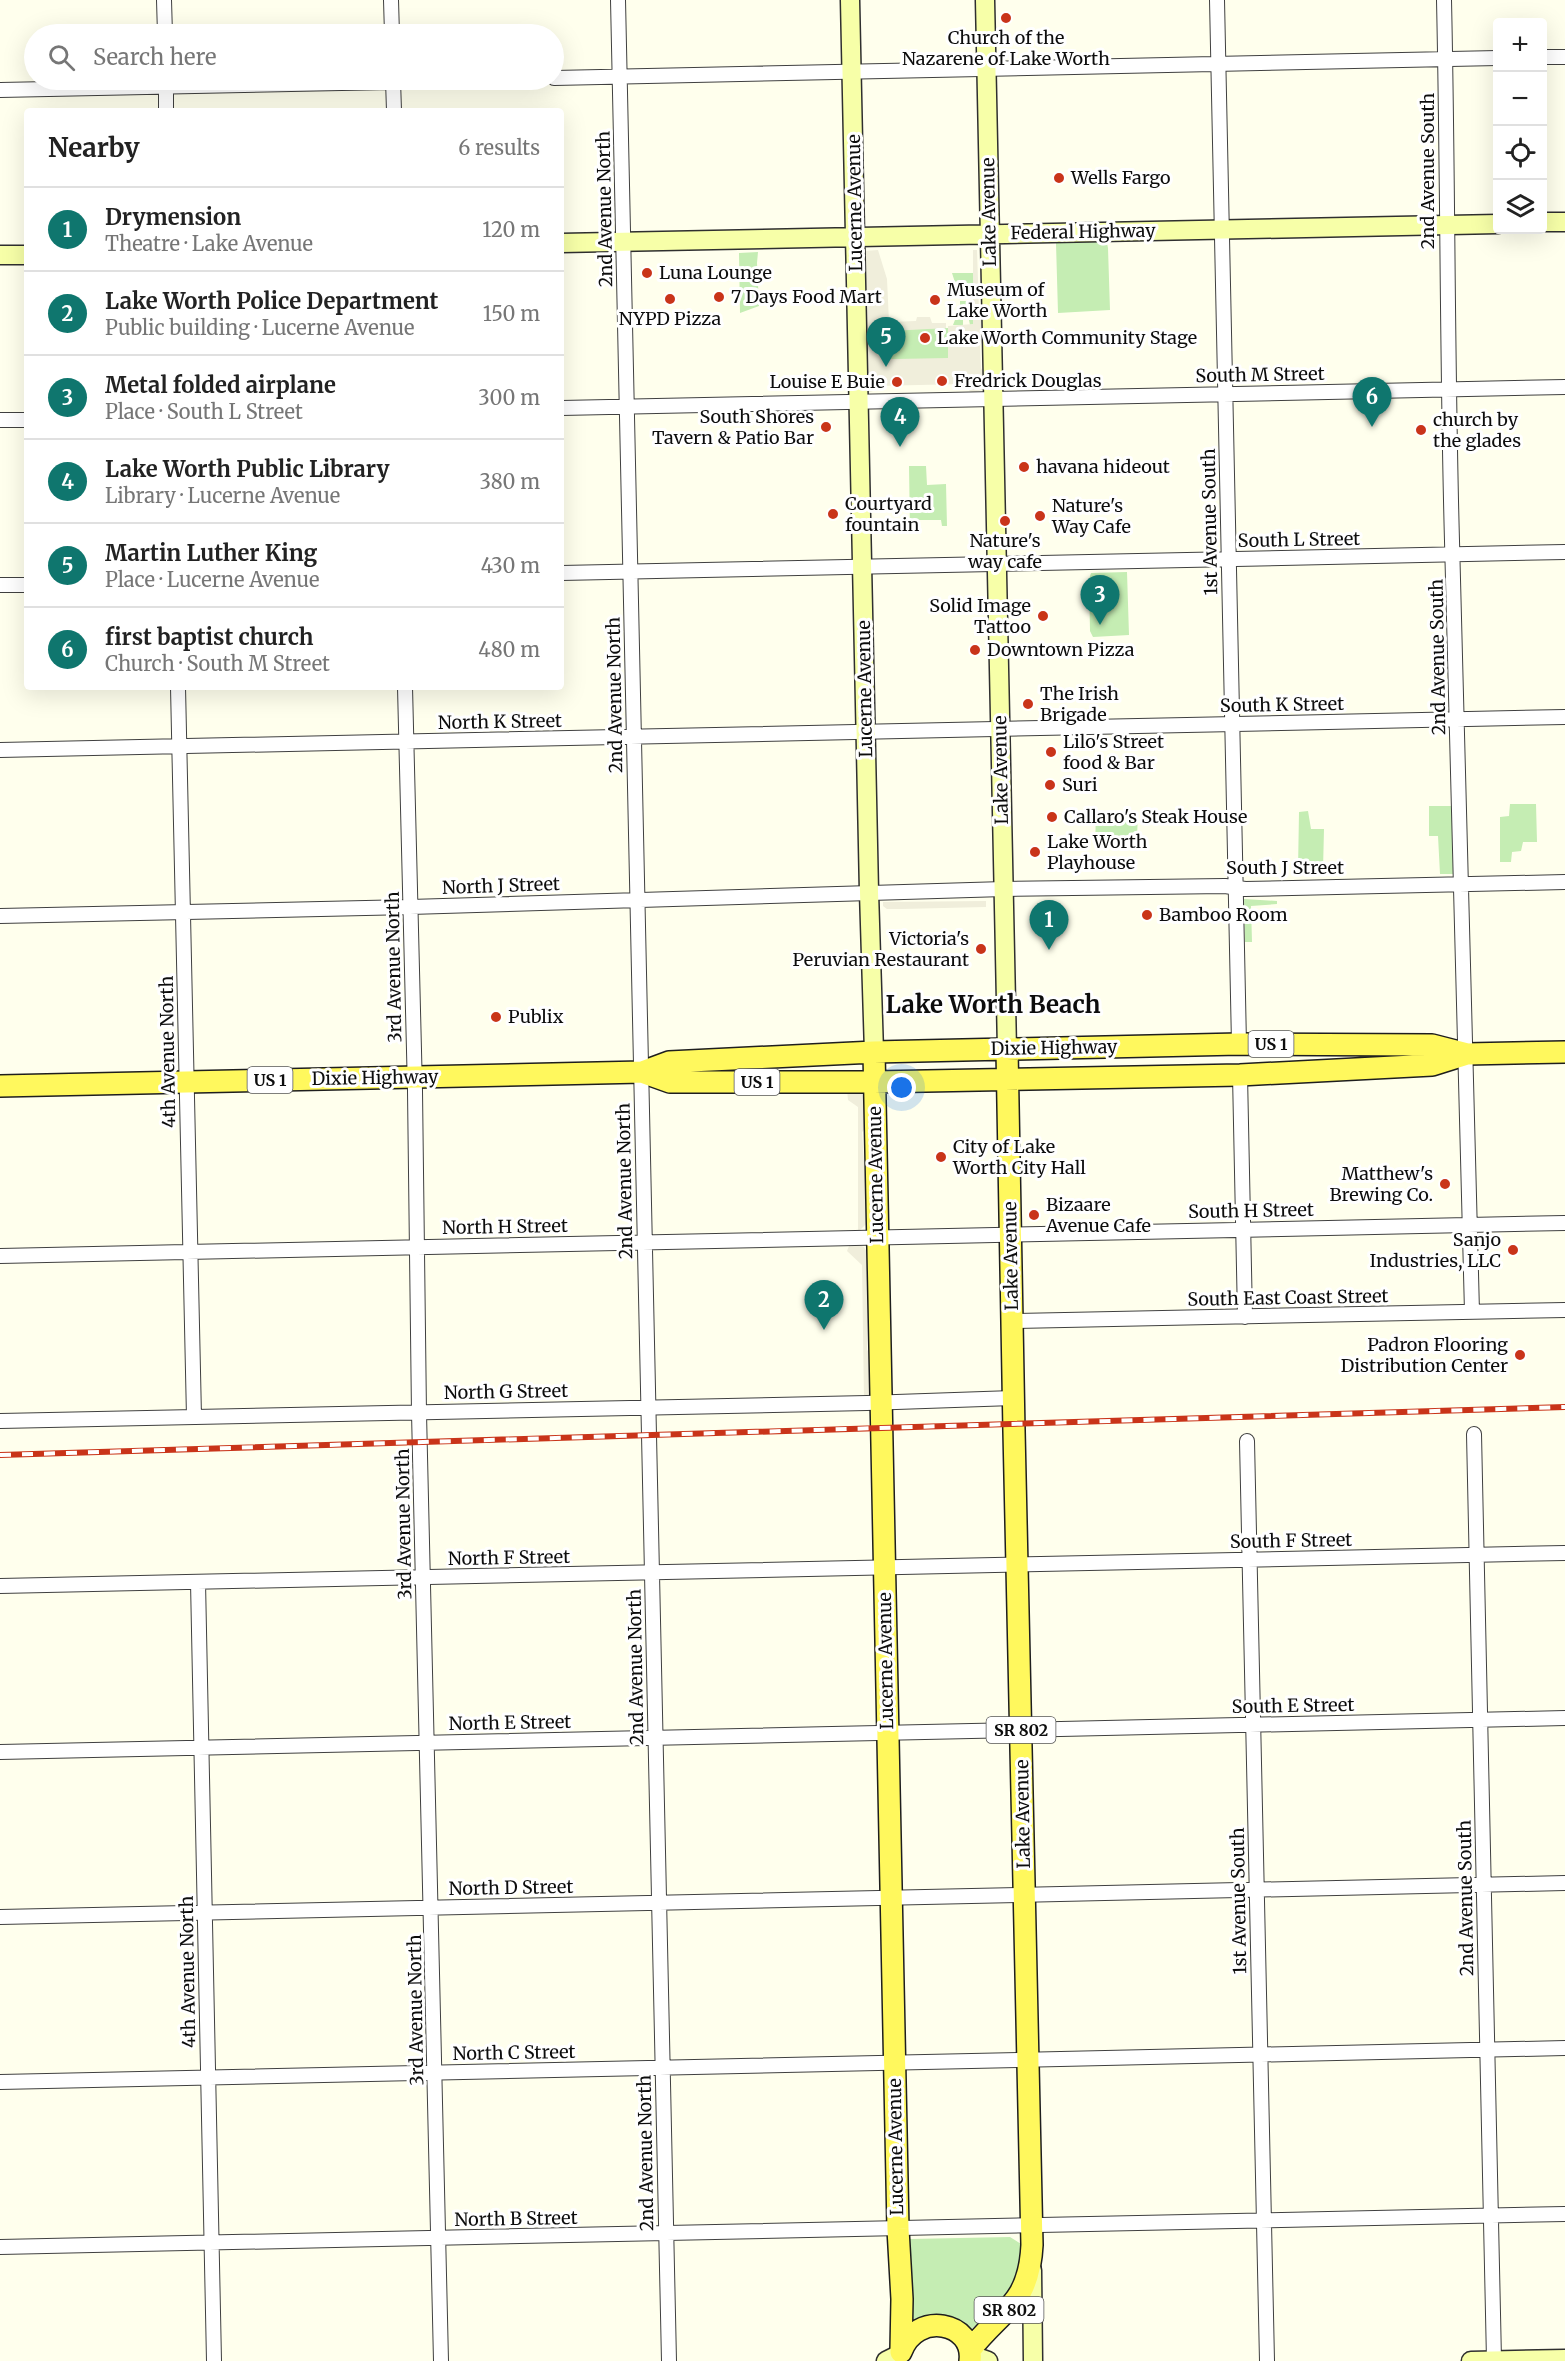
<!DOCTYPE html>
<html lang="en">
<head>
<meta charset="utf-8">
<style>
  body { margin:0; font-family:Merriweather,serif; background:#f6f6f6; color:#222 }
  .controls { position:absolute; right:18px; top:18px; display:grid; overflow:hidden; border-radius:6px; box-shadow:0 6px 24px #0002 }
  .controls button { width:54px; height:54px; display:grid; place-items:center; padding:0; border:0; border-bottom:2px solid #e0e0e0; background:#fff; color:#222; font:30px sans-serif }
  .you { position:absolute; left:902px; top:1088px; width:21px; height:21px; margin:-15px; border:4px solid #fff; border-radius:50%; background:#1a73e8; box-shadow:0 0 0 9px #1a73e833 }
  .badge { display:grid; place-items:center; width:39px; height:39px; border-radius:50%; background:#0f766e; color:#fff; font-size:20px; font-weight:700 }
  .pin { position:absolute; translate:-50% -50px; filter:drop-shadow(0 2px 3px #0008) }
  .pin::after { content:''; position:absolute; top:32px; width:21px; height:18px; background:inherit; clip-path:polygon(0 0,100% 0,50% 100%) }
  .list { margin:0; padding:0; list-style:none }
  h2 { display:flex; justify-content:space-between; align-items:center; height:78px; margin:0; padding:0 24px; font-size:26px }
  h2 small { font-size:20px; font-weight:400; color:#767676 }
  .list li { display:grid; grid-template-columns:39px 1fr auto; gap:18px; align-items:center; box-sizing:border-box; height:84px; padding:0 24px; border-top:2px solid #e0e0e0 }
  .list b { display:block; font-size:22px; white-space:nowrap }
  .list p { margin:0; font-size:20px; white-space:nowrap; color:#767676 }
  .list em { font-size:20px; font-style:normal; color:#767676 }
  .icon { flex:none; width:33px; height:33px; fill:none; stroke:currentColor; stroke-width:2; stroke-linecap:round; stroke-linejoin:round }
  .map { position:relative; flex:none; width:1565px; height:2361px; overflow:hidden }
  .search { position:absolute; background:#fff; box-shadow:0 6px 24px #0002; left:24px; top:24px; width:540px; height:66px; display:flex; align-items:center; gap:15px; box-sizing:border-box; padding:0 21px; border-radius:33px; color:#767676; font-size:22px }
  .panel { position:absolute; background:#fff; box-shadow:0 6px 24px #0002; left:24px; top:108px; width:540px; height:582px; border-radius:6px }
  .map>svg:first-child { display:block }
  .green { fill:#c5edb3 }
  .plaza { fill:#f0eedb }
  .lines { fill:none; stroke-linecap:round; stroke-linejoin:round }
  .street-casing { stroke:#404040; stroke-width:16 }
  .secondary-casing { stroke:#2f2f2f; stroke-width:21 }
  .primary-casing { stroke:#1e1e1e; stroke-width:24 }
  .street { stroke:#fff; stroke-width:14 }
  .secondary { stroke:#f7ffa8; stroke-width:18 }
  .primary { stroke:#fff85d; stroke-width:21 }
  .rail-casing { stroke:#c93419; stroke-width:6 }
  .rail { stroke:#fff; stroke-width:4; stroke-dasharray:11; stroke-linecap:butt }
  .poi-dot { fill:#c93419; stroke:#fff; stroke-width:2 }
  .labels { text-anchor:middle; stroke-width:6; stroke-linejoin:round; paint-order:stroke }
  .shield { fill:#fff; stroke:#565656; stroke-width:1.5 }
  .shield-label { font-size:16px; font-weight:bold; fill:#0d0d0d }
  .poi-label { font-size:18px; fill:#0d0d0d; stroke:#fff; text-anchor:start }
  .street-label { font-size:18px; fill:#0d0d0d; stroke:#fff }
  .district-label { font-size:24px; font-weight:bold; fill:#0d0d0d; stroke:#fff }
</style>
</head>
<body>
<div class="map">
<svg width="1565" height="2361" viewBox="0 0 1565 2361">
  <rect width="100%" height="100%" fill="#ffffed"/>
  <path class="green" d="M1101,241L1107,243L1108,248L1110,310L1058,313L1056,243Z
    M758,252L757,263L759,306L740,313L739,253Z
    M952,273H973V295H959Z
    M960,301H973L975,324L970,325L969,320H963V325H953L960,307Z
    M948,328V359H891V329Z
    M909,466H926L927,485L946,484L947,526H942L941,520H916L915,529H910Z
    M1127,572L1129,635L1093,637L1090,631L1089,579L1091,573Z
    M1510,804H1536L1537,842H1523L1521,851L1512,852L1511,862H1500V817L1509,816Z
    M1429,806H1452L1453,874H1440L1438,836H1429Z
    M1308,811L1311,829H1324L1323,870H1298L1299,812Z
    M1096,814L1138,815L1137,836L1118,837L1117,846H1095Z
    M1244,899L1277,901V904L1251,906L1252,942H1245Z
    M1010,2237L1021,2244L1022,2259L1006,2299L969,2331L913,2324L910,2239Z"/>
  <path class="plaza" d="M878,250L887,279L889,322L916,321L917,317H930L932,323H946V328L891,331V359H895L948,358V326L973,324V250H977L979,311L986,338L980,345L981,368L986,377L982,390L972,393L963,384L875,386L873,391L868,393L863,388L864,363L867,359L864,251Z
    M986,901V907L901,909H887L883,906V902Z
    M847,1090L860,1092L865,1098L867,1127L862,1132L868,1222L858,1232V1107L848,1100Z
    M857,1244L864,1247L868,1254L867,1347V1350L871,1353L872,1394L864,1400L862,1265L847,1251L849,1246Z"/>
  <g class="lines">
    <g class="street-casing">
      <path id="street" d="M164,0L165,34
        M391,0L392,34
        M618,0L669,2361
        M1217,0L1239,1044
        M1444,0C1448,180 1447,361 1452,541C1459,798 1466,1055 1472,1312
        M1542,57H1565
        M554,78L1498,58
        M166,80V111
        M393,80L394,111
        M0,90L492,80
        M561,408L1565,387
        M0,420H27
        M561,573L1565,552
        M0,585H27
        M178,687L194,1417
        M405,687L415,1091L419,1413L441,2361
        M0,750L1565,717
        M0,916L410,907L1004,889L1225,886L1245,889L1565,882
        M1240,1075L1245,1317
        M0,1256L1565,1223
        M1011,1321L1565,1310
        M0,1421L867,1403L1013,1398
        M1474,1434L1494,2360
        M1247,1441L1267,2361
        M198,1582L214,2361
        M0,1586L1565,1553
        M0,1752L1565,1718
        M0,1917L1565,1883
        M0,2082L1565,2048
        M0,2247L1565,2214"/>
    </g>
    <g class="secondary-casing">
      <path id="secondary" d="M850,0L869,892L874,1052
        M985,0L1007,1050
        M1542,222H1565
        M561,243L1498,224
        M0,255H27
        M1032,2270L1033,2361
        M971,2355L988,2361
        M886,2361L900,2354
        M1471,2361L1565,2359"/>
    </g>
    <g class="primary-casing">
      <path id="primary" d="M874,1052L898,2229L902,2299L901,2350
        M642,1072L669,1062L874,1052L1239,1044L1432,1045L1467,1054L1565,1052
        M0,1086L642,1072L670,1082H874L1240,1075L1432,1065L1467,1054
        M970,2350C1002,2309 1029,2305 1032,2245L1014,1431L1007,1050
        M901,2352C916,2310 975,2322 970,2361"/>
    </g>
    <use href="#street" class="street"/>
    <use href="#secondary" class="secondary"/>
    <use href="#primary" class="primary"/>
    <g class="rail-casing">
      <path id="rail" d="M0,1455L1565,1407"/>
    </g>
    <use href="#rail" class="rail"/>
  </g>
  <g class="poi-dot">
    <circle cx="1006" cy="18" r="6"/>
    <circle cx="1059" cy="178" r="6"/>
    <circle cx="647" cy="273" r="6"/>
    <circle cx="719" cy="297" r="6"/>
    <circle cx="670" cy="299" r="6"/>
    <circle cx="935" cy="300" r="6"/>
    <circle cx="925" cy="338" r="6"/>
    <circle cx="942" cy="381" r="6"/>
    <circle cx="897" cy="382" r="6"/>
    <circle cx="826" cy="427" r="6"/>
    <circle cx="1421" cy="430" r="6"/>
    <circle cx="1024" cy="467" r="6"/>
    <circle cx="833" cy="514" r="6"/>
    <circle cx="1040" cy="516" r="6"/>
    <circle cx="1005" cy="521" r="6"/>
    <circle cx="1043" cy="616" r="6"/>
    <circle cx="975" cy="650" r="6"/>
    <circle cx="1028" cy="704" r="6"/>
    <circle cx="1051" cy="752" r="6"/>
    <circle cx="1050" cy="785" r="6"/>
    <circle cx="1052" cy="817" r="6"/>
    <circle cx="1035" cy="852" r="6"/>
    <circle cx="1147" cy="915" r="6"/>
    <circle cx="981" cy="949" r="6"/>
    <circle cx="496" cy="1017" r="6"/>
    <circle cx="941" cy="1157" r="6"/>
    <circle cx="1445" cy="1184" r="6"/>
    <circle cx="1034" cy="1215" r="6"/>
    <circle cx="1513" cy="1250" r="6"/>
    <circle cx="1520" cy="1355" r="6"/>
  </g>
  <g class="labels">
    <g class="shield">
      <rect x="1248.5" y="1031" width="45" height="26" rx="4.5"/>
      <rect x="247.5" y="1067" width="45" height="26" rx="4.5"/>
      <rect x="734.5" y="1069" width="45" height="26" rx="4.5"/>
      <rect x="986.5" y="1717" width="69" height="26" rx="4.5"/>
      <rect x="974.5" y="2297" width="69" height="26" rx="4.5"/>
    </g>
    <g class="shield-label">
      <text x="1271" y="1050">US 1</text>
      <text x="270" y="1086">US 1</text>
      <text x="757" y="1088">US 1</text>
      <text x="1021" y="1736">SR 802</text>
      <text x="1009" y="2316">SR 802</text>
    </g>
    <g class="poi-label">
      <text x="1006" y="44" text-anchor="middle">Church of the<tspan x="1006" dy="21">Nazarene of Lake Worth</tspan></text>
      <text x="1071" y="184">Wells Fargo</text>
      <text x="659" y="279">Luna Lounge</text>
      <text x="947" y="296">Museum of<tspan x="947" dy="21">Lake Worth</tspan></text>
      <text x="731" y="303">7 Days Food Mart</text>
      <text x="670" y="325" text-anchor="middle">NYPD Pizza</text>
      <text x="937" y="344">Lake Worth Community Stage</text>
      <text x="954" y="387">Fredrick Douglas</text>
      <text x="885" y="388" text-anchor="end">Louise E Buie</text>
      <text x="814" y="423" text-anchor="end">South Shores<tspan x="814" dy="21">Tavern &amp; Patio Bar</tspan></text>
      <text x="1433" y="426">church by<tspan x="1433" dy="21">the glades</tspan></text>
      <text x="1036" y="473">havana hideout</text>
      <text x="845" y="510">Courtyard<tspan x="845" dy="21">fountain</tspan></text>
      <text x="1052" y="512">Nature's<tspan x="1052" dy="21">Way Cafe</tspan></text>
      <text x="1005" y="547" text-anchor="middle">Nature's<tspan x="1005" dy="21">way cafe</tspan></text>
      <text x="1031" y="612" text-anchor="end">Solid Image<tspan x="1031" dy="21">Tattoo</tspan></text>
      <text x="987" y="656">Downtown Pizza</text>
      <text x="1040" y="700">The Irish<tspan x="1040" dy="21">Brigade</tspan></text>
      <text x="1063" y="748">Lilo's Street<tspan x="1063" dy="21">food &amp; Bar</tspan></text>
      <text x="1062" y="791">Suri</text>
      <text x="1064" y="823">Callaro's Steak House</text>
      <text x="1047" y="848">Lake Worth<tspan x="1047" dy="21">Playhouse</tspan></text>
      <text x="1159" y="921">Bamboo Room</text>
      <text x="969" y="945" text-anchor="end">Victoria's<tspan x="969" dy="21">Peruvian Restaurant</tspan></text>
      <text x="508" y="1023">Publix</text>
      <text x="953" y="1153">City of Lake<tspan x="953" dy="21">Worth City Hall</tspan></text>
      <text x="1433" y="1180" text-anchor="end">Matthew's<tspan x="1433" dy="21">Brewing Co.</tspan></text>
      <text x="1046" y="1211">Bizaare<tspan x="1046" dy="21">Avenue Cafe</tspan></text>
      <text x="1501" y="1246" text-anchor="end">Sanjo<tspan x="1501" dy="21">Industries, LLC</tspan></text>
      <text x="1508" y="1351" text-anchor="end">Padron Flooring<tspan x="1508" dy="21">Distribution Center</tspan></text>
    </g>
    <g class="street-label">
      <text transform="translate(1428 171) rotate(-90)" y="6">2nd Avenue South</text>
      <text transform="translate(855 203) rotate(-91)" y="6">Lucerne Avenue</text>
      <text transform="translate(605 209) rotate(-91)" y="6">2nd Avenue North</text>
      <text transform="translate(989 212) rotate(-91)" y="6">Lake Avenue</text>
      <text transform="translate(1083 232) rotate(-1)" y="6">Federal Highway</text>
      <text transform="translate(1260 375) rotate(-1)" y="6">South M Street</text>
      <text transform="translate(1210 522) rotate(-91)" y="6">1st Avenue South</text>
      <text transform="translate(1299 540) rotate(-1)" y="6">South L Street</text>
      <text transform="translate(1438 657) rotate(-91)" y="6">2nd Avenue South</text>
      <text transform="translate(865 689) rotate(-91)" y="6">Lucerne Avenue</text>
      <text transform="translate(615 695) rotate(-91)" y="6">2nd Avenue North</text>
      <text transform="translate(1282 705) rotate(-1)" y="6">South K Street</text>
      <text transform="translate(500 722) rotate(-1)" y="6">North K Street</text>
      <text transform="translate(1001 770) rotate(-91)" y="6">Lake Avenue</text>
      <text x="1285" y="874">South J Street</text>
      <text transform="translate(501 886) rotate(-2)" y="6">North J Street</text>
      <text transform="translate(394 967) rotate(-91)" y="6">3rd Avenue North</text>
      <text transform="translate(1054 1048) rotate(-1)" y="6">Dixie Highway</text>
      <text transform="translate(168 1052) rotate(-91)" y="6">4th Avenue North</text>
      <text transform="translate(375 1078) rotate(-1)" y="6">Dixie Highway</text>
      <text transform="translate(876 1175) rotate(-91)" y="6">Lucerne Avenue</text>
      <text transform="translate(625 1181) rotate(-91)" y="6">2nd Avenue North</text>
      <text transform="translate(1251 1211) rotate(-1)" y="6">South H Street</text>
      <text transform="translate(505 1227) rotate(-1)" y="6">North H Street</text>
      <text transform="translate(1011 1256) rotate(-91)" y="6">Lake Avenue</text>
      <text transform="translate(1288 1298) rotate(-1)" y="6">South East Coast Street</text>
      <text transform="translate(506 1392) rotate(-1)" y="6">North G Street</text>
      <text transform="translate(404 1524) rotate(-91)" y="6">3rd Avenue North</text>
      <text transform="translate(1291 1541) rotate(-1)" y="6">South F Street</text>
      <text transform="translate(509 1558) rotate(-1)" y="6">North F Street</text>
      <text transform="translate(886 1661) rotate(-91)" y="6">Lucerne Avenue</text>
      <text transform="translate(636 1667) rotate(-91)" y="6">2nd Avenue North</text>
      <text transform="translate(1293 1706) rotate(-1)" y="6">South E Street</text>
      <text transform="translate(510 1723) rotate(-1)" y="6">North E Street</text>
      <text transform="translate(1023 1814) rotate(-91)" y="6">Lake Avenue</text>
      <text transform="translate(511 1888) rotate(-1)" y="6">North D Street</text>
      <text transform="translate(1466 1898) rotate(-91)" y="6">2nd Avenue South</text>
      <text transform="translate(1239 1901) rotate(-91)" y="6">1st Avenue South</text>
      <text transform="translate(188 1972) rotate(-91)" y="6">4th Avenue North</text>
      <text transform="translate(416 2010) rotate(-91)" y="6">3rd Avenue North</text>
      <text transform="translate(514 2053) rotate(-1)" y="6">North C Street</text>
      <text transform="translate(896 2147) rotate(-91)" y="6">Lucerne Avenue</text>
      <text transform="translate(646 2153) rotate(-91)" y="6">2nd Avenue North</text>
      <text transform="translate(516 2219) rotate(-1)" y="6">North B Street</text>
    </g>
    <g class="district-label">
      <text x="993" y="1013">Lake Worth Beach</text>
    </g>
  </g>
</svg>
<div class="controls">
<button>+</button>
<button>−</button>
<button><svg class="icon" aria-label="locate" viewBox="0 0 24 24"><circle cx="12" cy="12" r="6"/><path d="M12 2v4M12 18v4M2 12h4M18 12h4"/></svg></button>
<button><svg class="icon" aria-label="layers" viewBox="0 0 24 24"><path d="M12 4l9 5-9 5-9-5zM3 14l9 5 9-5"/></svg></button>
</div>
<div class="you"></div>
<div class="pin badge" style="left:1049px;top:950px">1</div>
<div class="pin badge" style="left:824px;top:1330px">2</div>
<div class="pin badge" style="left:1100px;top:625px">3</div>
<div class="pin badge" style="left:900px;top:447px">4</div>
<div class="pin badge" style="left:886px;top:367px">5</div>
<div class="pin badge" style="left:1372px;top:427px">6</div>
<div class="search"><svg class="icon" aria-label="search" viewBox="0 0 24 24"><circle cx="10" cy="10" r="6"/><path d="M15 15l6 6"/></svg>Search here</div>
<section class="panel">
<h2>Nearby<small>6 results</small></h2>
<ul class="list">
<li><span class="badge">1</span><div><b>Drymension</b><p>Theatre · Lake Avenue</p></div><em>120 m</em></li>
<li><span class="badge">2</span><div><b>Lake Worth Police Department</b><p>Public building · Lucerne Avenue</p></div><em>150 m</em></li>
<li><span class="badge">3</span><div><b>Metal folded airplane</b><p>Place · South L Street</p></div><em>300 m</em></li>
<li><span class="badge">4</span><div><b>Lake Worth Public Library</b><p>Library · Lucerne Avenue</p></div><em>380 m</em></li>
<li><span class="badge">5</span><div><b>Martin Luther King</b><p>Place · Lucerne Avenue</p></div><em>430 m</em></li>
<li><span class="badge">6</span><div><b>first baptist church</b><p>Church · South M Street</p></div><em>480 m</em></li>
</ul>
</section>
</div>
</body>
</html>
